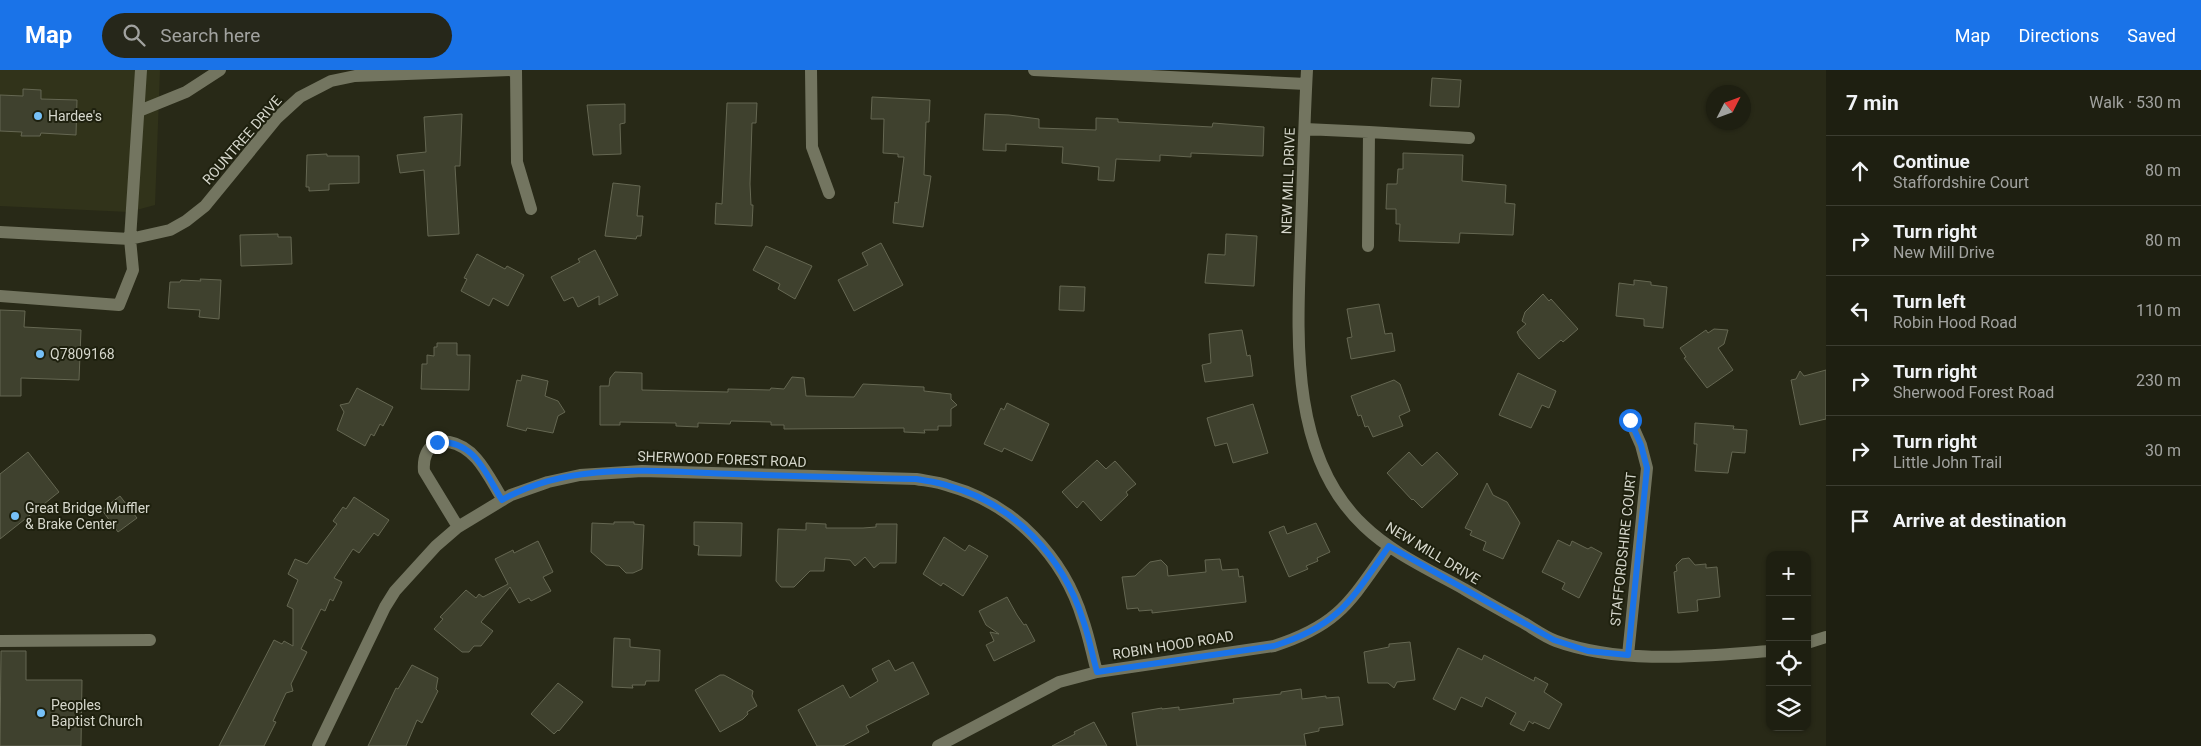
<!DOCTYPE html>
<html lang="en">
<head>
<meta charset="utf-8">
<style>
  body { margin:0; font-family:Roboto,sans-serif; background:#26271a; color:#f1f3f6 }
  .controls { position:absolute; right:15px; bottom:15px; display:grid; overflow:hidden; border-radius:10px; box-shadow:0 1px 4px #0004 }
  .controls button { width:45px; height:45px; display:grid; place-items:center; padding:0; border:0; border-bottom:1px solid #3c3d31; background:#1e1f11; color:#f1f3f6; font:25px sans-serif }
  .compass { position:absolute; left:1706px; top:15px; width:45px; height:45px; border-radius:50%; background:#1e1f11; box-shadow:0 1px 4px #0004; rotate:48deg }
  .stop { position:absolute; width:15px; height:15px; margin:-11px; border:4px solid #1a73e8; border-radius:50%; background:#fff }
  .stop.end { background:#1a73e8; border-color:#fff; box-shadow:0 1px 5px #0008 }
  .list { margin:0; padding:0; list-style:none }
  h2 { display:flex; justify-content:space-between; align-items:center; height:65px; margin:0; padding:0 20px; font-size:21px }
  h2 small { font-size:16px; font-weight:400; color:#a1a29f }
  .list li { display:grid; grid-template-columns:32px 1fr auto; gap:15px; align-items:center; box-sizing:border-box; height:70px; padding:0 20px; border-top:1px solid #3c3d31 }
  .list b { display:block; font-size:19px; white-space:nowrap }
  .list p { margin:0; font-size:16px; white-space:nowrap; color:#a1a29f }
  .list em { font-size:16px; font-style:normal; color:#a1a29f }
  .icon { flex:none; width:28px; height:28px; fill:none; stroke:currentColor; stroke-width:2; stroke-linecap:round; stroke-linejoin:round }
  .map { position:relative; flex:none; width:1826px; height:676px; overflow:hidden }
  header { display:flex; align-items:center; gap:30px; box-sizing:border-box; height:70px; padding:0 25px; background:#1a73e8; color:#fff }
  header strong { font-size:24px }
  nav { display:flex; gap:28px; margin-inline-start:auto; font-size:18px }
  .search { width:350px; height:45px; background:#26271a; display:flex; align-items:center; gap:12px; box-sizing:border-box; padding:0 18px; border-radius:28px; color:#a1a29f; font-size:19px }
  main { display:flex }
  aside { flex:1; background:#1e1f11 }
  .map>svg:first-child { display:block }
  .built { fill:#31331a }
  .building { fill:#3f412e; stroke:#656752 }
  .lines { fill:none; stroke-linecap:round; stroke-linejoin:round }
  .minor { stroke:#737560; stroke-width:12 }
  .route { stroke:#1a73e8; stroke-width:6 }
  .poi-dot { fill:#76c0f7; stroke:#1e200e; stroke-width:2 }
  .labels { text-anchor:middle; stroke-width:4; stroke-linejoin:round; paint-order:stroke }
  .poi-label { font-size:14px; fill:#d6d7cc; stroke:#1e200e; text-anchor:start }
  .street-label { font-size:14px; fill:#d6d7cc; stroke:#1e200e }
</style>
</head>
<body>
<header>
<strong>Map</strong>
<div class="search"><svg class="icon" aria-label="search" viewBox="0 0 24 24"><circle cx="10" cy="10" r="6"/><path d="M15 15l6 6"/></svg>Search here</div>
<nav><a>Map</a><a>Directions</a><a>Saved</a></nav>
</header>
<main>
<div class="map">
<svg width="1826" height="676" viewBox="0 0 1826 676">
  <rect width="100%" height="100%" fill="#282917"/>
  <path class="built" d="M0,0H160L155,135L129,142L0,136Z"/>
  <path class="building" d="M1432,8L1461,10L1459,37L1430,36Z
    M23,19L41,20V29L77,30L76,65L41,63L40,66H21L22,62L0,61V25L23,26Z
    M872,27L930,30L929,52H926L924,105L931,106L923,157L893,153L895,132L898,133L904,87H898V84L883,83L884,49H871Z
    M727,33H757L756,53H752L750,114L751,135H753L752,156L715,154L716,133L722,134Z
    M625,34V53L620,54L621,84L593,85L587,35Z
    M462,44L460,96H455L459,164L428,166L424,100L400,103L397,85L426,82L424,47Z
    M985,44L1009,45L1039,49V58L1096,60V48L1118,49V52L1212,57L1213,53L1264,57L1263,86L1191,83V87L1160,85V91L1116,89L1114,111L1098,110L1099,97L1062,93L1063,77L1006,74V81L983,80Z
    M1403,83L1463,85L1462,111L1506,115L1505,133L1515,134L1513,165L1460,163L1459,173L1399,171L1400,154H1396V139H1386L1387,114H1397L1398,99H1403Z
    M327,84V86H359V113L329,114V120L309,121V117H306L307,85Z
    M613,113L640,116L637,146H643L641,166H637L636,169L605,166Z
    M278,164V167H291L292,194L241,196L240,165Z
    M1226,164L1257,166L1254,216L1205,213L1208,184L1225,185Z
    M881,173L903,215L854,241L838,210L868,195L862,183Z
    M766,176L812,196L795,229L778,219L780,214L753,200Z
    M595,180L618,225L599,235V226L578,237L573,227L564,231L551,207L580,192L578,189Z
    M477,184L505,199L507,196L524,205L508,236L493,228L489,236L461,221L467,209L464,208Z
    M200,209L221,210L219,249L199,247L200,240L168,238L170,212H180L181,210L201,211Z
    M1634,210L1651,212V215L1667,217L1663,258L1644,256V249L1616,246L1619,213L1634,215Z
    M1060,216L1085,217L1084,241L1059,240Z
    M1543,224L1549,231L1551,229L1578,259L1563,272L1561,270L1539,289L1520,268L1517,262L1526,254L1522,251L1525,242Z
    M1379,234L1385,264L1392,263L1395,281L1351,289L1347,268L1352,267L1347,239Z
    M0,240L25,241L24,257L81,260L79,310L21,308V326H0Z
    M1714,259L1728,260L1724,274L1718,278L1733,300L1707,318L1684,288L1686,287L1680,278L1706,260L1708,263Z
    M1242,260L1247,286L1250,285L1253,306L1205,312L1202,295L1211,293L1209,264Z
    M437,273H457V285H470L469,320L421,319L422,294H427V285L434,286V277H437Z
    M1826,300V349L1800,355L1791,310L1796,309L1800,301L1804,306Z
    M615,302L642,303V320L728,322V319L770,320L771,318L784,319L792,307L804,308L806,326L854,327L863,314L924,317V321L951,324V329L957,335L951,339V356H938V360H924L925,363L904,362V358L784,359V355H771V352L731,351L730,354L698,353V357L676,356V353L620,352V355H600V316H609L610,308Z
    M1518,303L1556,321L1549,338L1542,335L1531,358L1499,345Z
    M522,305L548,311L545,326L558,331L565,342L558,346L553,363L527,358L526,361L507,356L517,310L521,311Z
    M1394,310L1400,314L1410,341L1399,346L1403,356L1373,367L1368,356L1365,357L1361,345L1358,346L1351,326Z
    M357,318L393,337L383,356L380,354L374,366L371,364L365,376L337,360L344,342L340,335L349,333Z
    M1007,333L1049,354L1032,391L1004,378L1002,382L984,374L1001,338L1004,340Z
    M1253,334L1268,383L1233,393L1227,373L1215,376L1207,348Z
    M1695,353L1734,356L1733,359L1747,360L1745,383L1732,382L1728,403L1695,401L1697,374H1694Z
    M28,382L59,422L0,469V404Z
    M1409,382L1422,396L1437,382L1458,404L1422,438L1413,429L1412,430L1387,403Z
    M1097,390L1106,399L1115,391L1136,414L1126,422L1128,425L1101,451L1083,431L1077,438L1062,422Z
    M1487,413L1493,425L1507,432L1520,453L1503,489L1483,480L1486,472L1470,465L1472,461L1465,458Z
    M120,426L137,448L118,462L102,440Z
    M354,427L389,450L378,466L374,463L359,483L353,479L334,508L342,512L333,531L330,529L325,541L321,539L301,579L307,582L291,614L293,621L286,623L273,651L276,652L264,676H219L274,570L282,574L284,571L293,576V539L287,536L298,510L288,504L295,489L307,494L337,454L333,451L343,437L346,439Z
    M614,452H634V454L644,455L642,499L633,503H626L619,496L606,495L591,482L592,453L614,454Z
    M694,452L742,453L741,486L698,485L699,476L694,475Z
    M806,453L826,454V458H863L876,457V454H897L896,493H880L874,498L865,487L855,496L850,490L825,488L824,501H810L794,517H781L776,511L778,459L806,460Z
    M1316,453L1330,482L1317,488L1318,491L1306,496L1308,499L1289,507L1269,462L1284,456L1287,464Z
    M944,467L965,481L969,475L988,486L963,526L943,513L941,516L923,504Z
    M1558,470L1570,476L1572,471L1588,479L1591,477L1602,483L1579,528L1562,519L1565,513L1542,502Z
    M538,471L553,502L543,507L551,521L531,531L529,528L519,533L510,517L481,552L493,561L481,576H474L469,582H462L434,559L443,549L440,547L466,520L476,528L479,524L483,527L508,514L495,489L513,480L514,483Z
    M1689,488L1695,495L1706,494V498L1717,497L1720,527L1697,530L1698,541L1678,543L1674,502L1677,501L1676,495L1682,489Z
    M1220,489L1222,500L1238,499L1239,507L1243,506L1246,532L1152,543V540L1139,541L1138,538L1127,539L1122,507L1135,506L1150,492L1161,490L1167,496L1168,506L1206,502L1205,490Z
    M1007,527L1017,545L1024,555L1026,554L1035,571L994,591L986,575L994,571L990,562L999,564L986,555L979,541Z
    M614,568L630,569V577L660,580L659,611H646L645,615H632L633,618L612,617Z
    M1410,572L1415,610L1397,612L1394,618L1388,613H1368L1364,582L1389,577V574Z
    M1458,578L1482,590L1484,585L1534,611L1535,607L1548,614L1544,622L1562,634L1549,659L1534,652L1533,654L1529,651L1524,661L1510,654L1516,643L1486,627L1482,637L1461,627L1455,640L1433,629Z
    M1,581H26V610H82L81,676H0Z
    M889,590L895,601L913,592L929,624L866,656L869,662L843,676H817L798,640L843,615L850,628L878,611L872,599Z
    M412,595L438,608L436,619L438,621L422,653L417,650L406,676H368L396,618L398,619Z
    M720,605H724L753,621L752,626L757,636L747,642L748,644L743,649L720,662L695,620Z
    M558,613L583,632L559,661L558,660L554,664L531,644Z
    M1301,619L1302,629L1326,626V628L1339,627L1343,655L1319,658V661L1304,664L1306,676H1137L1132,643L1162,638V639L1179,637V640L1234,633L1233,629L1281,624V622Z
    M1094,652L1107,676H1052L1075,664L1074,662Z"/>
  <g class="lines">
    <path class="minor" d="M516,0L517,92L531,139
      M811,0L812,77L829,123
      M1034,0L1306,14
      M1307,0C1304,53 1303,107 1301,160C1298,257 1286,383 1364,456C1392,483 1430,500 1464,519C1484,531 1504,542 1524,553C1534,559 1545,567 1556,571C1622,595 1701,586 1770,581
      M139,41L186,22L220,0
      M1305,59L1369,62L1368,176
      M1369,62L1469,68
      M0,162L130,169L170,160L186,151L205,136L277,48L300,27L331,11L355,6L512,0
      M0,226L119,235L133,200L130,169L141,0
      M458,457L424,401C423,390 425,381 434,374C439,371 444,371 449,372C477,377 489,408 503,430
      M0,571L150,570
      M1807,573L1826,567
      M1628,585L1647,398L1641,375L1630,350
      M318,676L385,537L395,521L436,476L458,457L511,425L548,412L580,405L642,401L916,409C927,411 939,412 949,416C1014,434 1064,487 1083,550C1089,567 1092,584 1097,602
      M938,676L1059,612L1097,602L1274,576C1340,555 1351,530 1389,477"/>
  </g>
  <g class="lines">
    <path class="route" d="M437,372C475,370 485,403 502,430C572,390 657,402 733,404C794,406 855,408 916,409C927,411 939,412 949,416C1014,434 1063,487 1083,550C1089,567 1092,584 1097,602L1274,576C1340,555 1351,530 1389,476L1554,570L1588,581L1628,585L1647,398L1641,375L1630,350"/>
  </g>
  <g class="poi-dot">
    <circle cx="38" cy="46" r="5"/>
    <circle cx="40" cy="284" r="5"/>
    <circle cx="15" cy="446" r="5"/>
    <circle cx="41" cy="643" r="5"/>
  </g>
  <g class="labels">
    <g class="poi-label">
      <text x="48" y="51">Hardee's</text>
      <text x="50" y="289">Q7809168</text>
      <text x="25" y="443">Great Bridge Muffler<tspan x="25" dy="16">&amp; Brake Center</tspan></text>
      <text x="51" y="640">Peoples<tspan x="51" dy="16">Baptist Church</tspan></text>
    </g>
    <g class="street-label">
      <text transform="translate(242 70) rotate(-49)" y="5">ROUNTREE DRIVE</text>
      <text transform="translate(1288 111) rotate(-88)" y="5">NEW MILL DRIVE</text>
      <text transform="translate(722 389) rotate(2)" y="5">SHERWOOD FOREST ROAD</text>
      <text transform="translate(1623 479) rotate(-84)" y="5">STAFFORDSHIRE COURT</text>
      <text transform="translate(1433 483) rotate(31)" y="5">NEW MILL DRIVE</text>
      <text transform="translate(1173 575) rotate(-9)" y="5">ROBIN HOOD ROAD</text>
    </g>
  </g>
</svg>
<div class="controls">
<button>+</button>
<button>−</button>
<button><svg class="icon" aria-label="locate" viewBox="0 0 24 24"><circle cx="12" cy="12" r="6"/><path d="M12 2v4M12 18v4M2 12h4M18 12h4"/></svg></button>
<button><svg class="icon" aria-label="layers" viewBox="0 0 24 24"><path d="M12 4l9 5-9 5-9-5zM3 14l9 5 9-5"/></svg></button>
</div>
<svg class="compass" viewBox="-18 -18 36 36"><path d="M0-13l5 13h-10z" fill="#e53935"/><path d="M0 13l5-13h-10z" fill="#a1a29f"/></svg>
<div class="stop" style="left:1630px;top:350px"></div>
<div class="stop end" style="left:437px;top:372px"></div>
</div>
<aside>
<h2>7 min<small>Walk · 530 m</small></h2>
<ul class="list">
<li><svg class="icon" aria-label="ahead" viewBox="0 0 24 24"><path d="M12 20V5M6 11l6-6 6 6"/></svg><div><b>Continue</b><p>Staffordshire Court</p></div><em>80 m</em></li>
<li><svg class="icon" aria-label="right" viewBox="0 0 24 24"><path d="M7 20v-9h11M14 6l5 5-5 5"/></svg><div><b>Turn right</b><p>New Mill Drive</p></div><em>80 m</em></li>
<li><svg class="icon" aria-label="left" viewBox="0 0 24 24"><path d="M17 20v-9H6M10 6l-5 5 5 5"/></svg><div><b>Turn left</b><p>Robin Hood Road</p></div><em>110 m</em></li>
<li><svg class="icon" aria-label="right" viewBox="0 0 24 24"><path d="M7 20v-9h11M14 6l5 5-5 5"/></svg><div><b>Turn right</b><p>Sherwood Forest Road</p></div><em>230 m</em></li>
<li><svg class="icon" aria-label="right" viewBox="0 0 24 24"><path d="M7 20v-9h11M14 6l5 5-5 5"/></svg><div><b>Turn right</b><p>Little John Trail</p></div><em>30 m</em></li>
<li><svg class="icon" aria-label="arrive" viewBox="0 0 24 24"><path d="M6 21V4h12l-3 4 3 4H6"/></svg><div><b>Arrive at destination</b></div></li>
</ul>
</aside>
</main>
</body>
</html>
